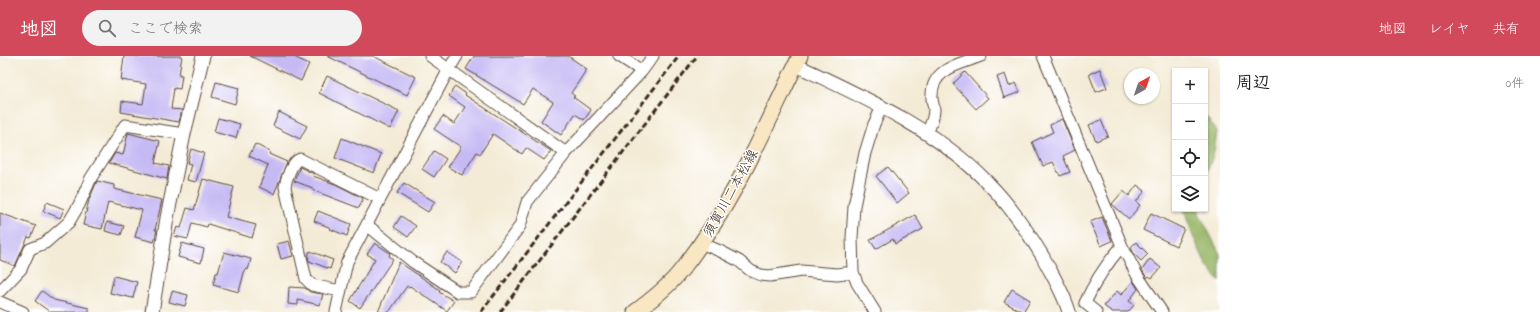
<!DOCTYPE html>
<html lang="ja">
<head>
<meta charset="utf-8">
<style>
  body { margin:0; font-family:"Indie Flower","Klee One",sans-serif; background:#f2f2f2; color:#202124 }
  .controls { position:absolute; right:12px; top:12px; display:grid; overflow:hidden; border-radius:0px; box-shadow:0 1px 3px #0004 }
  .controls button { width:36px; height:36px; display:grid; place-items:center; padding:0; border:0; border-bottom:1px solid #e0e0e0; background:#fff; color:#202124; font:20px sans-serif }
  .compass { position:absolute; left:1124px; top:12px; width:36px; height:36px; border-radius:50%; background:#fff; box-shadow:0 1px 3px #0004; rotate:40deg }
  .list { margin:0; padding:0; list-style:none }
  h2 { display:flex; justify-content:space-between; align-items:center; height:52px; margin:0; padding:0 16px; font-size:17px }
  h2 small { font-size:13px; font-weight:400; color:#757577 }
  .icon { flex:none; width:22px; height:22px; fill:none; stroke:currentColor; stroke-width:2; stroke-linecap:round; stroke-linejoin:round }
  .map { position:relative; flex:none; width:1220px; height:256px; overflow:hidden }
  header { display:flex; align-items:center; gap:24px; box-sizing:border-box; height:56px; padding:0 20px; background:#d1495b; color:#fff }
  header strong { font-size:19px }
  nav { display:flex; gap:22px; margin-inline-start:auto; font-size:14px }
  .search { width:280px; height:36px; background:#f2f2f2; display:flex; align-items:center; gap:10px; box-sizing:border-box; padding:0 14px; border-radius:22px; color:#757577; font-size:15px }
  main { display:flex }
  aside { flex:1; background:#fff }
  .map>svg:first-child { display:block }
  .forest { fill:#97b668; stroke:#697043 }
  .building { fill:#c6baf4 }
  .lines { fill:none; stroke-linecap:round; stroke-linejoin:round }
  .minor-casing { stroke:#57473a; stroke-width:13 }
  .tertiary-casing { stroke:#57473a; stroke-width:15 }
  .secondary-casing { stroke:#57473a; stroke-width:17 }
  .minor { stroke:#fff; stroke-width:11 }
  .tertiary { stroke:#fff; stroke-width:13 }
  .secondary { stroke:#f9e7c3; stroke-width:15 }
  .rail { stroke:#3b2a1e; stroke-width:3; stroke-dasharray:6 3; stroke-linecap:butt }
  .labels { text-anchor:middle; stroke-width:3; stroke-linejoin:round; paint-order:stroke }
  .street-label { font-size:14px; fill:#3b2a1e; stroke:#fff }
</style>
</head>
<body>
<header>
<strong>地図</strong>
<div class="search"><svg class="icon" aria-label="search" viewBox="0 0 24 24"><circle cx="10" cy="10" r="6"/><path d="M15 15l6 6"/></svg>ここで検索</div>
<nav><a>地図</a><a>レイヤ</a><a>共有</a></nav>
</header>
<main>
<div class="map">
<svg width="1220" height="256" viewBox="0 0 1220 256">
  <rect width="100%" height="100%" fill="#fff"/>
  <filter id="ink" filterUnits="userSpaceOnUse"><feTurbulence type="fractalNoise" baseFrequency=".025" numOctaves="2"/><feDisplacementMap in="SourceGraphic" scale="8" xChannelSelector="R" yChannelSelector="G"/><feConvolveMatrix kernelMatrix="1 2 1 2 8 2 1 2 1" color-interpolation-filters="sRGB"/></filter>
  <filter id="wash" filterUnits="userSpaceOnUse"><feTurbulence type="fractalNoise" baseFrequency=".012" numOctaves="4" result="noise"/><feDisplacementMap in="SourceGraphic" scale="16" xChannelSelector="R" yChannelSelector="G"/><feGaussianBlur stdDeviation="0.9" result="paint"/><feColorMatrix in="noise" values="0 0 0 0 0 0 0 0 0 0 0 0 0 0 0 0 0 1.4 0 .05"/><feComposite in="paint" operator="in"/></filter>
  <g filter="url(#wash)">
    <rect width="100%" height="100%" fill="#f4ebd6"/>
    <path class="forest" d="M1207,61L1217,76L1214,96L1205,123Z
      M1184,153H1199V157L1220,198V226L1207,210L1192,178Z"/>
    <g id="blocks">
      <path class="building" d="M124,0H182L179,19H182L180,33L174,32L171,53L182,54L179,66L121,56L122,45L143,48L146,28L121,24Z
        M250,0H292L309,8L301,25Z
        M327,0H373L416,21L407,39Z
        M474,0H568L587,13L571,37L575,40L573,41L591,54L584,64L575,58L561,79L541,65L553,46L533,33L523,48L466,13Z
        M1100,13L1107,32L1096,36L1089,18Z
        M965,16L988,42L976,53L953,28Z
        M1005,18L1009,30L1016,27L1020,36L1004,42L997,21Z
        M327,20L399,55L390,73L319,37Z
        M216,26L239,32L235,48L212,41Z
        M455,30L466,38L465,39L551,95L544,104L526,92L522,98L493,78L480,98L477,96L462,119L448,111L461,91L434,73L443,60L454,68L465,51L449,40Z
        M279,56L307,70L300,83L273,70Z
        M218,62L240,68L236,82L214,76Z
        M1062,63L1075,94L1063,100L1070,116L1060,120L1053,106L1043,110L1032,86L1053,76L1050,69Z
        M1101,64L1108,80L1096,85L1089,69Z
        M128,77L160,85L155,107L169,110L167,123L109,107L115,97L123,99Z
        M342,82L381,98L374,117L335,102Z
        M255,88L270,96L269,98L287,106L274,138L259,131L268,109L249,100Z
        M191,93L204,97L196,126L187,124L191,108L187,107Z
        M434,95L446,103L434,121L422,113Z
        M300,111L314,118L313,120L335,128L363,142L359,152L312,134L313,132L294,125Z
        M888,111L909,137L897,147L876,120Z
        M203,123L234,131L226,161L256,169L252,182L208,168L207,171L192,167L188,183L174,180L177,171L181,172L187,152L194,154Z
        M97,125L114,129V133L162,144L155,174H157L154,186L135,181L142,154L108,146L102,173L83,169L89,144Z
        M404,127L435,146L428,156L397,137Z
        M1137,129L1145,135L1136,146L1140,149L1129,163L1112,148L1123,135L1129,140Z
        M47,146L64,153L60,162L43,155Z
        M318,155L351,168L347,180L330,173L331,172L314,165Z
        M0,157L36,170L31,182L28,181L15,210L0,204Z
        M1151,157L1184,173L1176,190L1143,174Z
        M915,159L923,173L895,188L893,183L876,193L870,184Z
        M401,160L416,170L408,181L394,171Z
        M1102,161L1112,185L1101,190L1090,166Z
        M107,166L124,170L121,179L105,175Z
        M289,185L293,200L281,203L277,188Z
        M1136,186L1148,198L1141,205L1134,198L1131,191Z
        M182,187L204,193L201,207L178,201Z
        M375,187L390,197L389,200L393,203L360,252L350,245L375,203L367,198Z
        M310,195L333,204L330,213L309,205L308,200Z
        M224,196L251,203L248,214L245,213L239,236L213,229L216,217H218Z
        M447,196L462,206L455,217L440,206Z
        M1150,203L1161,212L1152,222L1149,220L1147,222L1142,214Z
        M399,206L440,234L439,236L454,245L447,255L410,230L409,231L407,230L389,256H378Z
        M114,220L137,226L133,242L110,237Z
        M1133,225L1138,233L1129,245L1134,249L1128,256H1112L1104,250L1117,235L1121,239Z
        M289,231L305,232L310,236L323,238L320,249L298,244V249L288,248Z
        M1012,233L1030,244L1023,256L1004,246Z
        M42,235L54,244L89,252V256H50L35,245Z
        M172,235L188,239L185,250L169,246Z"/>
    </g>
  </g>
  <g filter="url(#ink)">
    <use href="#blocks" fill-opacity="0" stroke="#57473a" stroke-width="1"/>
    <g class="lines">
      <g class="minor-casing">
        <path id="minor" d="M430,0L566,97
          M619,0L642,15
          M1043,0L1122,190L1137,219L1162,256
          M927,78C930,70 934,62 934,54C934,49 931,44 932,39C932,12 961,8 981,0
          M367,169L413,206L458,236H471L520,170L527,146L566,97L642,15L653,0
          M701,187L722,196L739,205L751,215L761,219L770,220L801,215L837,218L853,216
          M0,235L21,213L30,193L45,187L69,166L79,149L91,122L125,69L184,78
          M340,235L312,229L306,223L285,131C286,123 292,105 300,103L380,143
          M0,246L23,256
          M336,256L347,206L449,13L457,0
          M875,256L857,227L853,216L852,182L854,150L865,97L874,68L882,51
          M1096,256L1085,247C1094,227 1108,206 1122,190"/>
      </g>
      <g class="tertiary-casing">
        <path id="tertiary" d="M796,9C863,41 934,72 987,126C1009,148 1027,174 1043,201C1052,219 1064,237 1069,256
          M152,256L167,162L184,78L203,0"/>
      </g>
      <g class="secondary-casing">
        <path id="secondary" d="M635,256C650,245 667,232 679,217C731,153 764,74 800,0"/>
      </g>
      <use href="#minor" class="minor"/>
      <use href="#tertiary" class="tertiary"/>
      <use href="#secondary" class="secondary"/>
      <path class="rail" d="M481,256L679,0
        M500,256L697,0"/>
    </g>
  </g>
  <g class="labels">
    <g class="street-label">
      <text transform="translate(730 137) rotate(-61)" y="5">須賀川二本松線</text>
    </g>
  </g>
</svg>
<div class="controls">
<button>+</button>
<button>−</button>
<button><svg class="icon" aria-label="locate" viewBox="0 0 24 24"><circle cx="12" cy="12" r="6"/><path d="M12 2v4M12 18v4M2 12h4M18 12h4"/></svg></button>
<button><svg class="icon" aria-label="layers" viewBox="0 0 24 24"><path d="M12 4l9 5-9 5-9-5zM3 14l9 5 9-5"/></svg></button>
</div>
<svg class="compass" viewBox="-18 -18 36 36"><path d="M0-13l5 13h-10z" fill="#e53935"/><path d="M0 13l5-13h-10z" fill="#757577"/></svg>
</div>
<aside>
<h2>周辺<small>0件</small></h2>
<ul class="list">
</ul>
</aside>
</main>
</body>
</html>
